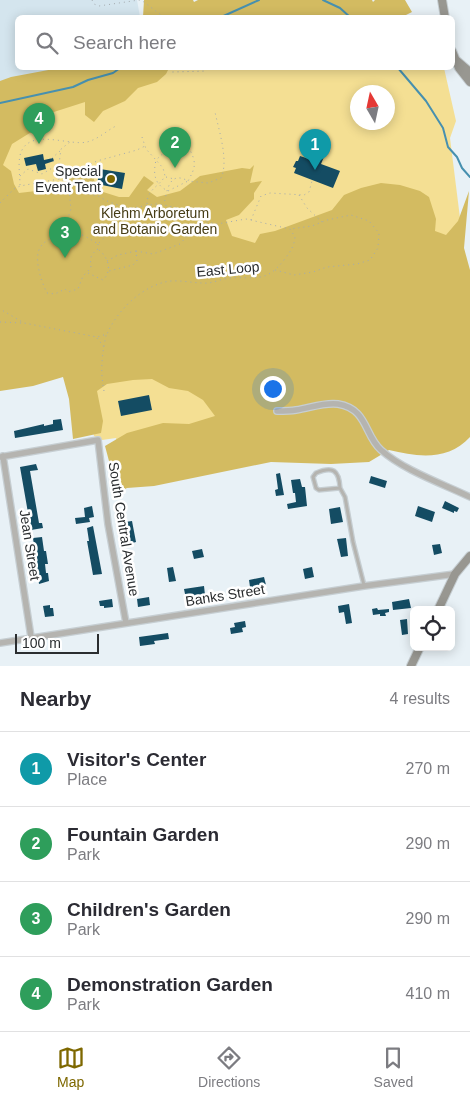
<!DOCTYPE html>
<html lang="en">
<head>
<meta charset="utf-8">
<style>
  body { margin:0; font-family:Arial,sans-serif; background:#f2f2f3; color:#2b2b33 }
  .controls { position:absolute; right:15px; bottom:15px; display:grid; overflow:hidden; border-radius:8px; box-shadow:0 2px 12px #0003 }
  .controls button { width:45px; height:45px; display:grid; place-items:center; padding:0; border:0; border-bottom:1px solid #e1e1e2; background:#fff; color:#2b2b33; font:25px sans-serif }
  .compass { position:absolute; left:350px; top:85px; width:45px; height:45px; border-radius:50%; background:#fff; box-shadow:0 2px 12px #0003; rotate:351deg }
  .scale { position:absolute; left:15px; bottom:12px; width:84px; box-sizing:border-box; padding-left:5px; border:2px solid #2a2d2f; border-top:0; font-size:14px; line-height:18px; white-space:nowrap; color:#2a2d2f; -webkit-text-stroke:4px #fff; paint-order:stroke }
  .you { position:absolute; left:272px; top:388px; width:18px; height:18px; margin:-12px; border:4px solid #fff; border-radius:50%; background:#1a73e8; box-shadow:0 0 0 8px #1a73e833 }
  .badge { display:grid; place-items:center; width:32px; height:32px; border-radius:50%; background:#7e6800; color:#fff; font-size:16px; font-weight:700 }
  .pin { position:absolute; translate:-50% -41px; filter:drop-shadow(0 1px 2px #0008) }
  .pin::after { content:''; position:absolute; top:26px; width:18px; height:15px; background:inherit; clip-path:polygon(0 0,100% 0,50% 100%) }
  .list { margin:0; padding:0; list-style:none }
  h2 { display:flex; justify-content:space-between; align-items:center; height:65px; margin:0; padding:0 20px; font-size:21px }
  h2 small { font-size:16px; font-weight:400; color:#7c7c81 }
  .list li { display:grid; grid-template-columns:32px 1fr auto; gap:15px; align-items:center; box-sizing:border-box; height:75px; padding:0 20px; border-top:1px solid #e1e1e2 }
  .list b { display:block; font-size:19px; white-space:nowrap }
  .list p { margin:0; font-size:16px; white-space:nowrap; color:#7c7c81 }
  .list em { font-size:16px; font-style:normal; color:#7c7c81 }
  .icon { flex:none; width:28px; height:28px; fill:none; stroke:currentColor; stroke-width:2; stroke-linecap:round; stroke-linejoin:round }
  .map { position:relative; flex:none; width:470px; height:666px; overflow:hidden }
  .search { position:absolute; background:#fff; box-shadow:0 2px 12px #0003; left:15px; right:15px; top:15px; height:55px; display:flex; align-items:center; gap:12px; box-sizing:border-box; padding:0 18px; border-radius:8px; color:#7c7c81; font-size:19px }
  .sheet { height:365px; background:#fff }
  nav { display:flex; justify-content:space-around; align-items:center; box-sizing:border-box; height:70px; border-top:1px solid #e1e1e2; background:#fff; font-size:14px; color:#7c7c81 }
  nav a { display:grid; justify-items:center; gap:2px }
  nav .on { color:#7e6800 }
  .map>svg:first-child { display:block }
  .built { fill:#d4e5ee }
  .green { fill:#f4df93; fill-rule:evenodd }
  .forest { fill:#d3bb61 }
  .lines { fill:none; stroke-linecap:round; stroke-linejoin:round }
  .stream { stroke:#4790af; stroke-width:2 }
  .building { fill:#144c63 }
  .lane-casing { stroke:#c6ced2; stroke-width:5.5 }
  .street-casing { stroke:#c6ced2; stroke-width:8 }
  .secondary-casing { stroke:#c6ced2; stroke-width:10 }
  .path { stroke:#a4abaf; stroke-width:1; stroke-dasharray:1 4; stroke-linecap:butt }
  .lane { stroke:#b5b4b0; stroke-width:3 }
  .street { stroke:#b5b4b0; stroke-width:5.5 }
  .secondary { stroke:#989791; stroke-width:8 }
  .poi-dot { fill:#7e6800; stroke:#fff; stroke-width:2 }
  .labels { text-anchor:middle; stroke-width:5; stroke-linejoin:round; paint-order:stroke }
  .poi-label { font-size:14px; fill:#2a2d2f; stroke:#fff; text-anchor:end }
  .park-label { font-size:14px; fill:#463c15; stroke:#fff }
  .street-label { font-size:14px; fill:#2a2d2f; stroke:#fff }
</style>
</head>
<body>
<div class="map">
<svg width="470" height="666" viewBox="0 0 470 666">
  <rect width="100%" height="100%" fill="#e8f1f6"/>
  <path class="built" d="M0,0H137L140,17L18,18V68H84L0,82Z"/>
  <path class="green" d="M84,68H444L456,121L450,138L470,298L255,446L122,468L116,438L102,440L94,436L81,374L0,386V82ZM358,92H388V122H358Z"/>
  <path class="forest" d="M144,0H193L194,2L198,0H372L373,2L375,0H405L412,12L400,18L143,17Z
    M59,68H169L166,74L157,82L138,88L125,101L103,111L94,122L85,115V102L32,119L33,131L12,144L3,165L11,171L14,184L19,193L53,189L81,173L93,171L94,180L100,191L119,197H129L144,176L154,183L147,190L157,197L180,191L200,176L242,168L250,169L254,165L250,183L262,181L254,193V199L239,215L226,220L232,236L255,243L260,234L275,231L332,210L344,195L361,188L381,183L400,185L420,191L429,197L436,219L435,231L446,235L458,221L469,191L464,248L470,270V437C448,461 418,457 389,450L369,462L331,464L271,462L154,486L127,488L113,495L109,461L105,446L127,433L163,423L189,424L215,416L203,400L188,391L169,388L152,379L133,380L107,384L97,391L103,421L101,433L73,439L69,399L63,377L33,386L0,391V81L11,77Z"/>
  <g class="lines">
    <path class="stream" d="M323,0L340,8L351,18
      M219,18L259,0
      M398,68L426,101L443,128L448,147L457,157L462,168L470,177
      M0,103L73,87L88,80L113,73L120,68"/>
  </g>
  <path class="building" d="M319,150L326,152L321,164L340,171L333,188L294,173L296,168L293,167L296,161H298L300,156L315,161Z
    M43,154L44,160L53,158L54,161L45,164L46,169L38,171L36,164L26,166L24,158Z
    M100,169L125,173L122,189L97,184Z
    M149,395L152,410L121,416L118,401Z
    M61,419L63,430L15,438L14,431L44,424V426L53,424V420Z
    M36,464L38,470L30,471L39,523H42L43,528L31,530L20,467Z
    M280,473L284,495L276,496L275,490L278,489L276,474Z
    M371,476L387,481L385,488L369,483Z
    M300,479L302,487H305L307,506L288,509L287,504L296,502L295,493H293L291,480Z
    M445,501L459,508L457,512L454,511V513L442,508Z
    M92,506L94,517L89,518L90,522L76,524L75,518L85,517L84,508Z
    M418,506L435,512L432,522L415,516Z
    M340,507L343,522L331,524L329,509Z
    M132,521L136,542L129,544L125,522Z
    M93,526L102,574L93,575L87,541H89L87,528Z
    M42,537L44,551H46L48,564H45L46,573H48L49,581L39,584L33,538Z
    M346,538L348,556L341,557L337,539Z
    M440,544L442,553L434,555L432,545Z
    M202,549L204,557L194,559L192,551Z
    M173,567L176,581L169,582L167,568Z
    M312,567L314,577L305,579L303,569Z
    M264,577L266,585L250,587L249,580Z
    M204,586L205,595L186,599L184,589Z
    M149,597L150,605L138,607L137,599Z
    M112,599L113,607L104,608V606H100L99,601Z
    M409,599L411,608L393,610L392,602Z
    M349,604L352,623L346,624L344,612L339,613L338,606Z
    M50,605V608H53L54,616L45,617L43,606Z
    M377,608L378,610L389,609V612L385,613L386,616H380V614L373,615L372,609Z
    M407,619L408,634L402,635L400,620Z
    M245,621L246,627L242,628L243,632L231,634L230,628L235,627L234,623Z
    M168,633L169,639L154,641L155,644L140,646L139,637Z"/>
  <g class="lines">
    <g class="lane-casing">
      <path id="lane" d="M340,488C339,470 333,466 316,473L313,477L316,488L319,490L340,488L345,497L353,542L364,585"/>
    </g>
    <g class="street-casing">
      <path id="street" d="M277,411C284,411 290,411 296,410C310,408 324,402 338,404C368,409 364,435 381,450C403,470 443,484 470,497
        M3,456L31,637
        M0,457L98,440L108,524L126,623
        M0,643L364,586L455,574"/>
    </g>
    <g class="secondary-casing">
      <path id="secondary" d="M442,0L445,18
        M452,51L459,68L470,82
        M456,60L470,72
        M438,610L455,574L470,556
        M411,666L420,647"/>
    </g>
    <path class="path" d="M92,0L94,4L99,6L139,0L144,2L165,18
      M170,68L172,72L207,71
      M142,137L146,149L156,160L172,145L180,146L190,150C197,164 195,168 188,181L208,183L221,178C229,161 219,131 215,112
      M60,151L51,159L70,175L75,183
      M20,176L28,169L42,174L59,164L61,149L70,142
      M166,177L174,179
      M59,179L97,161L137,150L145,146
      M20,185C20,175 17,159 22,150C33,129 70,146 87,142C99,139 107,130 118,125
      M299,195L307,208L322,222
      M0,203L14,189L20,186L59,179L81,187L88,194L98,196L109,202L124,207L132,208L156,204L164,205L191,211L207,222L217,224L246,219L290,229L295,237C294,247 290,252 284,260C265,284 255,276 229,278C220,279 212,284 203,283C191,283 176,279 165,282C140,288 117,311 107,334L97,337L24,323L0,309
      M147,204C147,189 159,187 165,176L163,168L156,160C153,174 154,184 168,191L188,181C169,170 167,191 164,204
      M251,220L261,196L270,193L304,195L309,192L312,181
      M62,234L71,209L68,182
      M98,244V249C90,255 90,258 91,268L83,276L78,289L68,292L65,289L55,294L47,293C41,281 32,255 42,245C45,241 50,239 55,237C74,229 81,233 98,244L107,235L112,225L124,220L129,208
      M136,251L153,254L180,244L202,219
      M107,261L118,255L136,251L137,261L133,265L109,271
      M275,270L294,275L313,272L327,267L357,264L370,260L378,248L379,233L369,221L351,215L327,220L312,226L290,229
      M88,273L103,280C113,270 108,257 98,249
      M0,322L22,323
      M97,338L104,347
      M104,391C100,371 102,354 106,335"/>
    <use href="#lane" class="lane"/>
    <use href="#street" class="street"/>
    <use href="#secondary" class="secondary"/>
  </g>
  <circle class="poi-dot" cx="111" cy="179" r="5"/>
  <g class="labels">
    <g class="poi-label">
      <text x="101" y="176">Special<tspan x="101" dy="16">Event Tent</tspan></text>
    </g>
    <g class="park-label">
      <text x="155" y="218">Klehm Arboretum<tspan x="155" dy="16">and Botanic Garden</tspan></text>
    </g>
    <g class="street-label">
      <text transform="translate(228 269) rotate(-5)" y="5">East Loop</text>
      <text transform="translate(124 529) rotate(81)" y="5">South Central Avenue</text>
      <text transform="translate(30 545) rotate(81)" y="5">Jean Street</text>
      <text transform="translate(225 595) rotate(-9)" y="5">Banks Street</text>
    </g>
  </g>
</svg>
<div class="controls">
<button><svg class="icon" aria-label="locate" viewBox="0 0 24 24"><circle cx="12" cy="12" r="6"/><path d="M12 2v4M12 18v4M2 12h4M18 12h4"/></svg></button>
</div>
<svg class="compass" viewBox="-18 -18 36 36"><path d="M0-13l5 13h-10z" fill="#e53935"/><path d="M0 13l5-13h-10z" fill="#7c7c81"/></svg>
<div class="scale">100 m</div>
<div class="you"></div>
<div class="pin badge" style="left:315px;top:170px;background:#0f9aa8">1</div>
<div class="pin badge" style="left:175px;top:168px;background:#2e9e5b">2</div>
<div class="pin badge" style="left:65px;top:258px;background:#2e9e5b">3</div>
<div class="pin badge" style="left:39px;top:144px;background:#2e9e5b">4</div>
<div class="search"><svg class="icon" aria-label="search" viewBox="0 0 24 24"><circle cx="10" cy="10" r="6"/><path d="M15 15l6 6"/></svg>Search here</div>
</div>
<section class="sheet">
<h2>Nearby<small>4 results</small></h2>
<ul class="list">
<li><span class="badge" style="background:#0f9aa8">1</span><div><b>Visitor's Center</b><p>Place</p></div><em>270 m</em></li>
<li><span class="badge" style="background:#2e9e5b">2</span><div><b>Fountain Garden</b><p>Park</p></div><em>290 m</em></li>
<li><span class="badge" style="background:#2e9e5b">3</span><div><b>Children's Garden</b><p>Park</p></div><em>290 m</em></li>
<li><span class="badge" style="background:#2e9e5b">4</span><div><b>Demonstration Garden</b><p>Park</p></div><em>410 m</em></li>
</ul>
</section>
<nav>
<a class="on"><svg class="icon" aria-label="map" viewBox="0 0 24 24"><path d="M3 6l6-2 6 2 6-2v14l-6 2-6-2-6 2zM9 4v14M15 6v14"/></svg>Map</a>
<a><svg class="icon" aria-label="directions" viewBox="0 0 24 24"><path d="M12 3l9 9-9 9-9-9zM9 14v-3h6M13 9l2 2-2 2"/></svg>Directions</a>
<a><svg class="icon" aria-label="saved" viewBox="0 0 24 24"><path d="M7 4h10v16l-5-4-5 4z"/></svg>Saved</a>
</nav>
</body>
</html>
